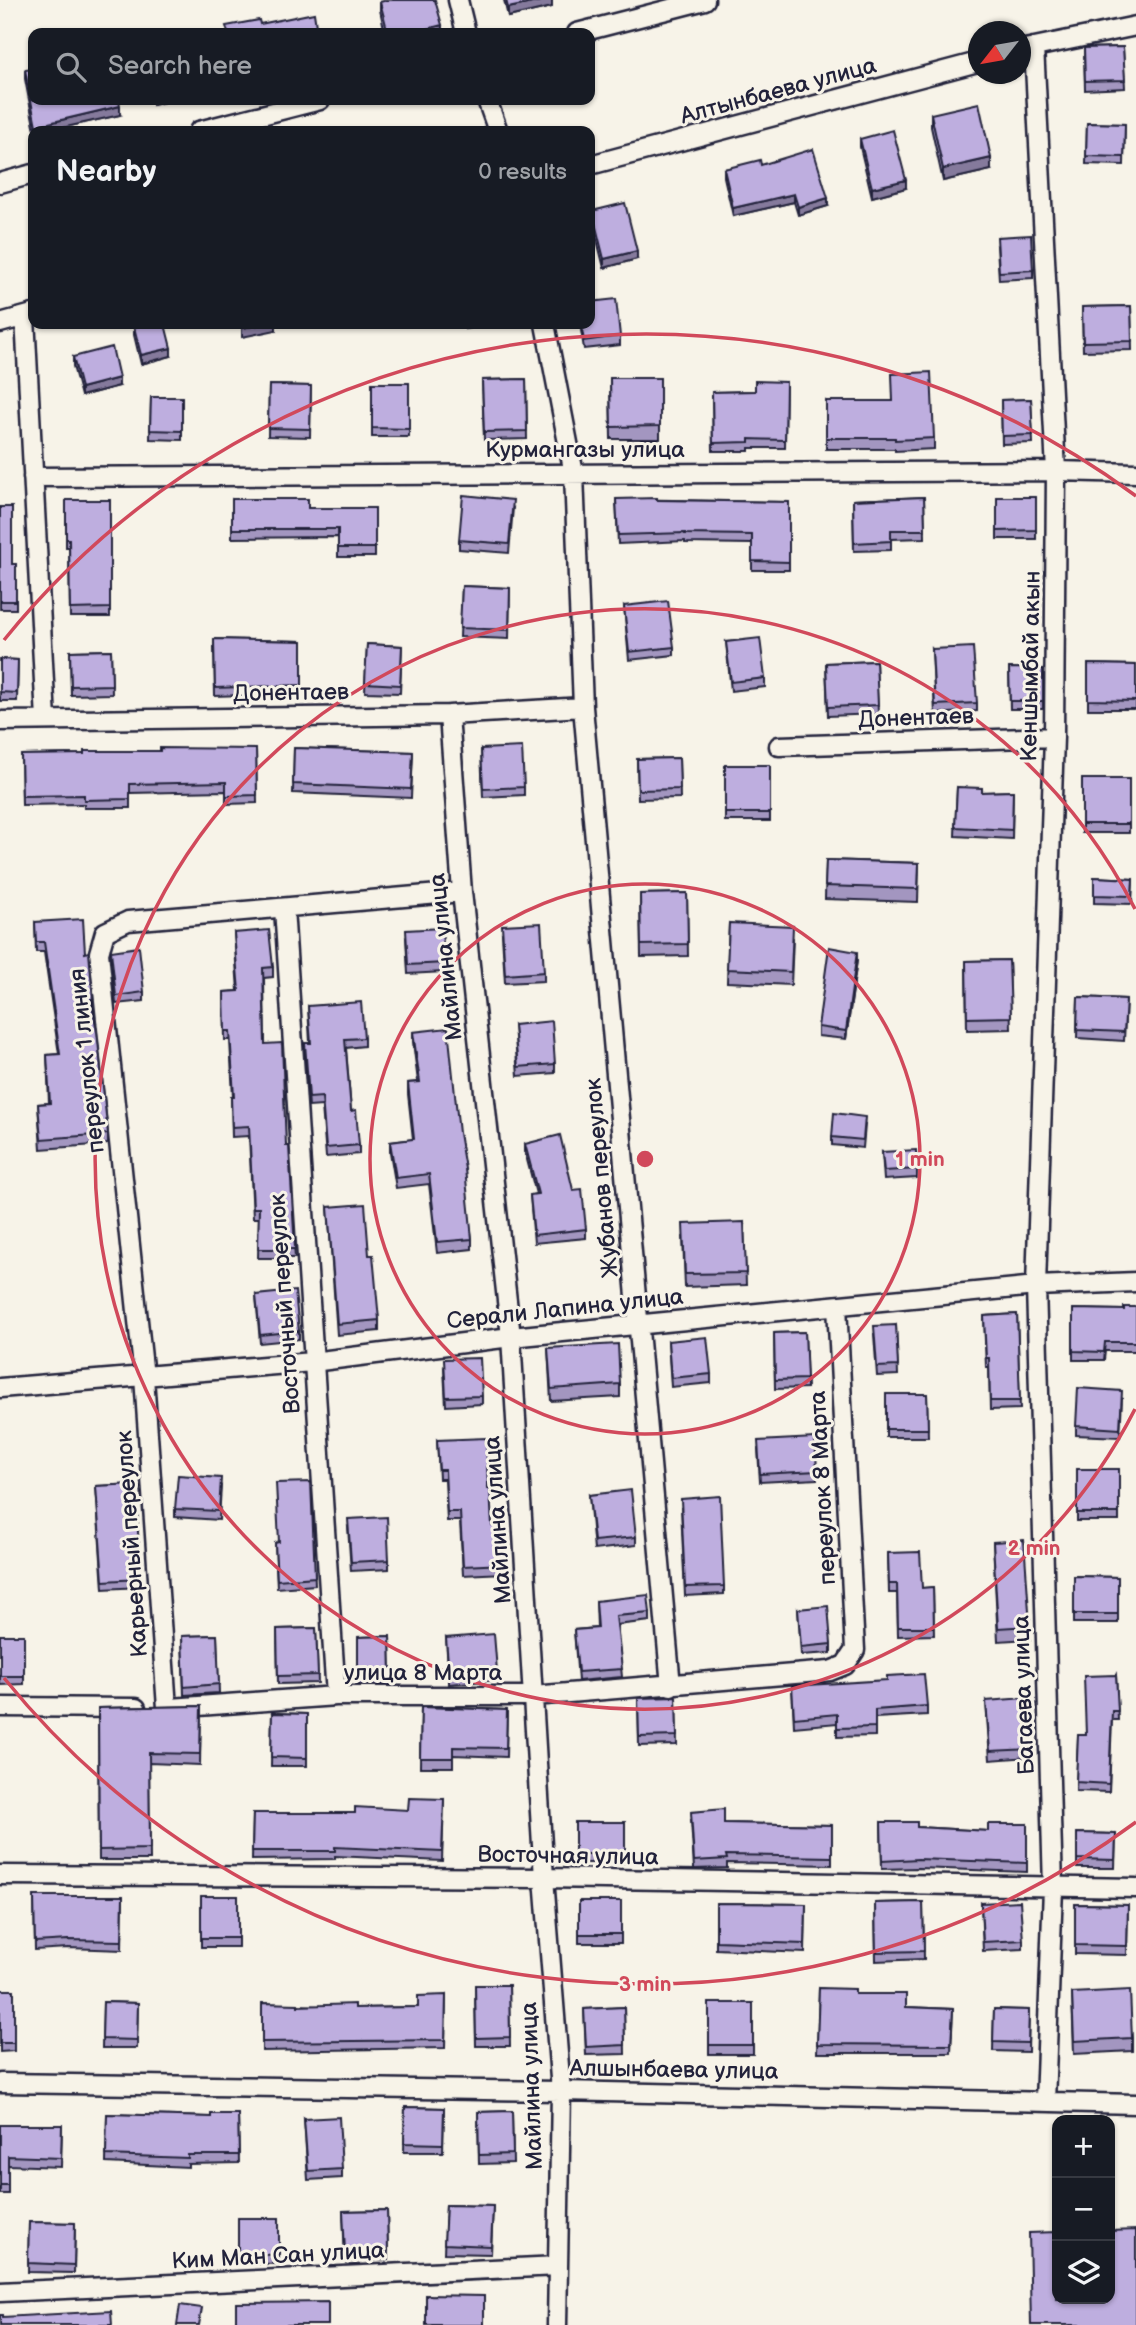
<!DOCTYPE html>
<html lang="en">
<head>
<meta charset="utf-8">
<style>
  body { margin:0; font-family:"Balsamiq Sans",sans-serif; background:#20242c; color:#f1f3f6 }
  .controls { position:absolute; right:21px; bottom:21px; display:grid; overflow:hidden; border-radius:14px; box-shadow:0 2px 5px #0004 }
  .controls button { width:63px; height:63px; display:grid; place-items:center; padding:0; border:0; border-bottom:2px solid #363941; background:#171b24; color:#f1f3f6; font:35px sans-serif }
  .compass { position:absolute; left:968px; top:21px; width:63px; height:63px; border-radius:50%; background:#171b24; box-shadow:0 2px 5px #0004; rotate:239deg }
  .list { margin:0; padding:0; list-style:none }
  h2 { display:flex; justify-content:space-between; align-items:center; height:91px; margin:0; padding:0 28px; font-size:30px }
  h2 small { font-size:23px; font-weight:400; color:#9ea1a6 }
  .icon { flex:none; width:38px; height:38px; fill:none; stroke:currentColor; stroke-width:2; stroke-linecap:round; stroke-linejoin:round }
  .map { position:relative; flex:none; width:1136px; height:2325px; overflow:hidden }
  .search { position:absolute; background:#171b24; box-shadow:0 2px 5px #0004; left:28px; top:28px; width:567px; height:77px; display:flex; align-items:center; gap:18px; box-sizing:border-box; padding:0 24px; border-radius:14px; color:#9ea1a6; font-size:26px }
  .panel { position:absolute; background:#171b24; box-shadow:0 2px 5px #0004; left:28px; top:126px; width:567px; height:203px; border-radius:14px }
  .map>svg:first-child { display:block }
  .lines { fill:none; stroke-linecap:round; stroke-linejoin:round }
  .minor-casing { stroke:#22223b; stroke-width:23 }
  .minor { stroke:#f7f3e8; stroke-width:18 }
  .wall { fill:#a396c0; stroke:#22223b; stroke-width:2 }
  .shaded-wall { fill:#857a9c; stroke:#22223b; stroke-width:2 }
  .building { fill:#beaedf; stroke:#22223b; stroke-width:2 }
  .ring { fill:none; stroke:#d1495b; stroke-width:3.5 }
  .labels { text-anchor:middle; stroke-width:6; stroke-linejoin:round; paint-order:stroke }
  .street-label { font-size:23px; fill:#22223b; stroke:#f7f3e8 }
  .centre { fill:#d1495b; stroke:#f7f3e8; stroke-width:3.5 }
  .ring-label { font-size:21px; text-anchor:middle; font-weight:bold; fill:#d1495b; stroke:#f7f3e8; stroke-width:6; stroke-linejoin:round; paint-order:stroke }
</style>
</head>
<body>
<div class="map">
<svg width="1136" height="2325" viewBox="0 0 1136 2325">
  <rect width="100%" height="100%" fill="#f7f3e8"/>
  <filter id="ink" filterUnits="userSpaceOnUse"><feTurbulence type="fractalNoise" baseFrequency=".0143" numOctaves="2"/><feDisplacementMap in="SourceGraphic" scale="14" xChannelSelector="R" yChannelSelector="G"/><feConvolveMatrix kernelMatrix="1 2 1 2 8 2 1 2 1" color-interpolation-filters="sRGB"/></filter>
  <g filter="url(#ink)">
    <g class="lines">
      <g class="minor-casing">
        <path id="minor" d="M458,0L466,33
          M577,33L705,0
          M1034,47L1056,471L1054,737L1036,1286L1053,1888L1045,2102
          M1020,50L1136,26
          M487,100L498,131
          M199,131L320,100
          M590,165L978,62
          M0,183L33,174
          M25,317L46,720
          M0,323L33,314
          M545,324L574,474L583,707L671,1686
          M33,477L1056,471L1136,473
          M449,715L462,892L511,1337L544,1878L561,2091L557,2325
          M0,721L449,715L583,707
          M779,746L1054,737
          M284,908L336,1696
          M0,1388L312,1362L511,1337L1036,1286L1136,1282
          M0,1707L136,1708
          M167,1708L144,1377L99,953L105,932L128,921L462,892
          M171,1708L336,1696H533L830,1671L845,1665L855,1650L837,1306
          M0,1875L544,1878L1136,1888
          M0,2083L561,2091L1136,2104
          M0,2292L558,2266"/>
      </g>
      <use href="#minor" class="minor"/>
    </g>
    <path class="wall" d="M504,0H552V7L508,17Z
      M380,2L442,33H385L380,10Z
      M1123,47L1125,88L1085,90L1084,48Z
      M25,70L120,115L48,131H35L25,79Z
      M931,114L991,170L943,181L931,127Z
      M1087,123L1125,124L1124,165L1086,164Z
      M860,139L906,188L872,197L860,147Z
      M761,165L828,206L798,215L794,202L733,216L724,177V169Z
      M592,211L637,259L604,268L592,220Z
      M997,246L1033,270V278L999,280Z
      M1131,306L1132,350L1083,351L1082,307Z
      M464,324H493L465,329Z
      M580,324H590L620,336V345L584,349Z
      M134,327L171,356L141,364L134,335Z
      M73,357L119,386L81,396L73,366Z
      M610,378H660V439H611Z
      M526,379L527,439L484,440L482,380Z
      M786,382L785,448H749V451H713L712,392L755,391Z
      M372,383H409V437H372Z
      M269,385L311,386L310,437L268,436Z
      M151,397H182V440L150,439Z
      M1031,399L1033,443L1002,444L1001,400Z
      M826,401L934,438V449L895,451V449H826Z
      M924,497L925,538L891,539V550L854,551L853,500Z
      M997,497H1036V539H997Z
      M232,499L308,508H375V557H338V537L232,538Z
      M616,499L789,502V570H752V544L685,543V541L618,544Z
      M66,500H110V617H70L69,547H66Z
      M0,507L12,564H16V609H0Z
      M513,508L509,553L459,549V540Z
      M462,586L510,588L509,639L460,637Z
      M624,606L674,647V655L629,660Z
      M214,639L302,641V693L215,696Z
      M726,642L765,678V687L731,691Z
      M367,644L402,646L400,693L365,692Z
      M932,649L977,703V711L935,714Z
      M111,650L112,694L71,695L70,651Z
      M0,659L18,660L17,701H0Z
      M876,661L878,714L828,716L826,663Z
      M1088,664L1136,665V709H1088Z
      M1009,668L1043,669V709H1010Z
      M294,748L413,752L411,798L293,793Z
      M256,749L257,803L226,804V791L130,793V808H84V804L22,805L21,755L84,754L160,751Z
      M481,749L524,787V795L483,797Z
      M679,758L680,798L638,799L637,759Z
      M725,765H770V821H725Z
      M1082,779H1129V833H1082Z
      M957,787L982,792L1013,791L1012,839L955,836Z
      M826,860L919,863L918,902L825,899Z
      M1094,877L1133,879L1132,904L1094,903Z
      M687,893L688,956L641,957L640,894Z
      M35,922L85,953L93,999V1009L108,1134V1144L41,1149L38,1104L49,1103L47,1055L59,1054L44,952H36Z
      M729,923L793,938L791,985L727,982Z
      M234,933L273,967V977L264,978L265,1044L286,1146L295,1258H258L259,1218H253L249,1136L232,1137L231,1097H233L230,1040H225L224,992L238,991Z
      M502,934L544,972V981L505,983Z
      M406,938L444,963V972L408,974Z
      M111,951L144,992V1001L116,1004Z
      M857,960L846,1039L818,1036V1027Z
      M1009,960L1011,1029L967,1030L966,961Z
      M1078,997L1126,999L1124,1041L1077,1038Z
      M308,1006L364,1038V1046L346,1048L351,1111L359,1145V1154L326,1157L322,1106L309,1107L305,1052V1043H310Z
      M514,1025L555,1064V1073L518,1076Z
      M413,1032L459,1133L472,1239V1249L437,1253L429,1184L396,1188L390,1152V1142L413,1139L408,1094V1083L418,1082L413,1042Z
      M865,1125L863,1148L832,1145V1137Z
      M525,1144L573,1190L586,1229V1238L534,1243L530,1195L536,1194L525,1152Z
      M882,1152L917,1169V1178L884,1180Z
      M328,1207L369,1255L379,1320V1331L337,1335Z
      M744,1222L746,1285L685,1287L683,1237Z
      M256,1295L299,1331V1339L260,1343Z
      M1136,1307V1351H1105L1104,1360H1073V1309L1124,1310Z
      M1017,1314L1020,1409L990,1410L989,1367H986L984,1316Z
      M896,1325L898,1375L877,1376L874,1334Z
      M805,1332L807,1388L775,1389L774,1333Z
      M668,1341L711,1374V1383L671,1387Z
      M548,1348L620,1384V1397L551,1401Z
      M444,1368L482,1396V1404L446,1406Z
      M886,1394H927L928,1437H886Z
      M1122,1399L1120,1437L1076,1435V1426Z
      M815,1438L817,1479L760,1482L758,1449Z
      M437,1440L488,1488L492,1526H502L504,1573L463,1575L460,1521H447L445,1479H439Z
      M1077,1469H1119V1521H1077Z
      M311,1482L315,1585L277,1588L275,1543L278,1542Z
      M136,1484L140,1587L103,1589L96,1486Z
      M221,1486L219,1520L175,1517V1509Z
      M589,1495L636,1537V1545L594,1550Z
      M681,1507L724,1586V1594L685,1596Z
      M348,1527L389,1560V1569L351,1571Z
      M993,1542L1030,1626V1639L998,1641Z
      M888,1553L922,1588L933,1587L934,1635L898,1636L897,1593H889Z
      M1074,1576L1118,1577V1623H1074Z
      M596,1601L650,1613V1621L617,1625L622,1677L578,1681L574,1630L597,1628Z
      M798,1609L831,1644V1653L801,1655Z
      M316,1628L318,1683L278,1684L277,1629Z
      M0,1635H24V1684L0,1685Z
      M217,1635L219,1693L184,1695L182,1636Z
      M390,1636L391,1685H358V1637Z
      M446,1638L497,1671V1680L449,1684Z
      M1116,1675L1118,1720H1112L1109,1792L1076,1791L1078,1735H1086Z
      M792,1686L927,1706V1715L875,1718V1736L837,1737V1723L794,1727Z
      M676,1697L677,1745L639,1746L638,1698Z
      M986,1701L1029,1749V1757L990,1760Z
      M201,1706L200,1765L149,1763L150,1860H99L98,1708Z
      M421,1707L507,1710L506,1757L453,1755V1767H420Z
      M272,1713L307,1714V1766H271Z
      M444,1799L442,1861L335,1856V1859L252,1860L253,1813H355L408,1810Z
      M691,1820L724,1823L832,1825V1865L727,1863V1868L694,1869Z
      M575,1822H625V1863H575Z
      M881,1822L917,1827L988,1831L1027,1824V1872L918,1868L882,1869Z
      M1077,1833L1116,1834L1115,1868H1077Z
      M34,1896H123L122,1950L68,1948L35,1950Z
      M201,1896H238V1947H201Z
      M579,1901H621V1943H579Z
      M923,1902L924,1959L876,1961L875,1903Z
      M716,1903L806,1904L805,1953L716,1949Z
      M981,1903L1023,1940V1949L983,1951Z
      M1075,1904L1128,1905L1127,1955L1075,1954Z
      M475,1985H509L510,2046H476Z
      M819,1988L855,1994L906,2007L953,2009L951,2053H817Z
      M0,1990H14V2051L0,2052Z
      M1072,1993L1132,2038V2051L1074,2054Z
      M446,1995L445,2048L262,2051V2003L355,2008L418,2007Z
      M103,2002L138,2003L137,2048H102Z
      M709,2003H753V2054H709Z
      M624,2007L625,2054L586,2055L584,2009Z
      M994,2009L1029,2010L1028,2052L993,2051Z
      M405,2107L444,2108L443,2152H404Z
      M512,2111L513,2163L479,2164L478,2112Z
      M107,2114L211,2117L238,2114L239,2163L188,2164V2167L106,2163Z
      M304,2119L342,2169V2178L308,2180Z
      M0,2125H62L61,2167L8,2165V2194H0Z
      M446,2205L493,2206L491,2254L444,2253Z
      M387,2210L388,2260L345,2261L343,2211Z
      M238,2218H279V2264L238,2263Z
      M29,2222L75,2223L74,2273L28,2272Z"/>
    <path class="shaded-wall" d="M546,0H552V7L508,17V8Z
      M442,25V33H412Z
      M153,100H173L153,105Z
      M120,106V115L48,131H36V126Z
      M991,158V170L943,181V169Z
      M906,180V188L872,197V188Z
      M794,194V202L733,216V208Z
      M828,198V206L798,215V207Z
      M637,251V259L604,268V259Z
      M263,324H276V330L242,337V328Z
      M171,348V356L141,364V355Z
      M119,378V386L81,396V388Z
      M857,952V960L846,1039V1031Z"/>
    <path class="building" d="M387,0H435L442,25L412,33H388L380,2Z
      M506,0H546L508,8Z
      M314,13L317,33H228L226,26L259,20L260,24Z
      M1123,47L1125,80L1085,81L1084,48Z
      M33,69V100H119L120,106L36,126L25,70Z
      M979,103L991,158L943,169L931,114Z
      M1087,123L1125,124L1124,157L1086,156Z
      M893,130L906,180L872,188L860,139Z
      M813,149L828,198L798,207L794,194L733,208L724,169L760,160L761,165Z
      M625,203L637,251L604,259L592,211Z
      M1031,235L1033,270L999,272L997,237Z
      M616,299L620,336L584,341L581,324H590V302Z
      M1131,306L1132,341L1083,342L1082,307Z
      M146,324H165L171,348L141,355L134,327Z
      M241,324H263L242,328Z
      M112,347L119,378L81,388L73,357Z
      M931,372L934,438L895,440V438H826V401H893L892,374Z
      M610,378H660V426L611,427Z
      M526,379L527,431L484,432L482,380Z
      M755,381L786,382L785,440L749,439V442L713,443L712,392L755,391Z
      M372,383H409V429L372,428Z
      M269,385L311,386L310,429L268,428Z
      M151,397H182V431L150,430Z
      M1031,399L1033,435L1002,436L1001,400Z
      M463,495L513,500L509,544L459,540Z
      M924,497L925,530H891V541L854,543L853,500Z
      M997,497H1036V530L997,531Z
      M657,498V500L789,502V562L752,561V535L685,534V533L618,535L616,499Z
      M232,499H308V508H375V548H338V529H232Z
      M66,500H110V608L70,609L69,539H66Z
      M0,507H12V564H16V601H0Z
      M462,586L510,588L509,630L460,628Z
      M668,601L674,647L629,652L624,606Z
      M760,638L765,678L731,682L726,642Z
      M214,639L302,641V685L215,688Z
      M367,644L402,646L400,685L365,683Z
      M973,647L977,703L935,705L932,649Z
      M111,650L112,685L71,686L70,651Z
      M0,659L18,660L17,693L0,692Z
      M876,661L878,705L828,707L826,663Z
      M1088,664L1136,665V701L1088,700Z
      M1009,668L1043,669V701H1010Z
      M522,747L524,787L483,789L481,749Z
      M160,748L256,749L257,795L226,796V782L130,784V799L84,800V795L22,796L21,755L84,754V751H160Z
      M294,748L413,752L411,789L293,784Z
      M679,758L680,789L638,790L637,759Z
      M725,765H770V813H725Z
      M1082,779H1129V824H1082Z
      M957,787L982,788V792L1013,791L1012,830L955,827Z
      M826,860L919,863L918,889L825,886Z
      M1094,877L1133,879L1132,896L1094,895Z
      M687,893L688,944L641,945L640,894Z
      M83,919L85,953L89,952L93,999H91L97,1032L108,1134L41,1139L38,1104L50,1103L47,1055L60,1054L44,942H36L35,922Z
      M541,923L544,972L505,975L502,925Z
      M729,923L793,926L791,972L727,969Z
      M442,928L444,963L408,965L406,930Z
      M269,930L273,967L263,968L265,1044L282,1043L286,1146H289L295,1249H258L259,1208H253L249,1126L232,1127L231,1097H234L230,1031H225L224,992L239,991L234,933Z
      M139,947L144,992L116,996L111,951Z
      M829,947L857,952L846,1031L818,1027Z
      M1009,960L1011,1017L967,1018L966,961Z
      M1078,997L1126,999L1124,1032L1077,1030Z
      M361,1002L364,1038L345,1039L351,1111L356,1110L359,1145L326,1148L322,1097L309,1098L305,1043H311L308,1006Z
      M552,1021L555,1064L518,1067L514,1025Z
      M448,1028L459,1133L465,1169L472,1239L437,1242L429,1174L396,1178L390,1142L414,1139L408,1083L420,1082L413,1032Z
      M834,1113L865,1117L863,1140L832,1137Z
      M560,1135L573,1190L582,1189L586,1229L534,1235L530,1195L538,1194L525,1144Z
      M916,1150L917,1169L884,1171L882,1152Z
      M365,1204L369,1255H373L379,1320L337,1324L328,1207Z
      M744,1222L746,1273L685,1274L683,1224Z
      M295,1291L299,1331L260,1335L256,1295Z
      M1124,1307H1136V1342H1105L1104,1352L1073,1351V1309L1124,1310Z
      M1017,1314L1020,1401H990L989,1358H986L984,1316Z
      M896,1325L898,1366L877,1367L874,1326Z
      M805,1332L807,1379L775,1380L774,1333Z
      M707,1337L711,1374L671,1378L668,1341Z
      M618,1344L620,1384L551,1389L548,1348Z
      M480,1358L482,1396L446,1397L444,1359Z
      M1078,1388L1122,1391L1120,1429L1076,1426Z
      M886,1394H927L928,1429H886Z
      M486,1438L488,1488H490L492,1526H502L504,1564L463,1566L460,1512H447L445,1470H439L437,1440Z
      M815,1438L817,1471L760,1474L758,1441Z
      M1077,1469H1119V1513H1077Z
      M178,1475L221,1478L219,1511L175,1509Z
      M311,1482L315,1577L277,1580L275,1543L279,1542L276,1483Z
      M136,1484L140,1579L103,1581L96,1486Z
      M631,1490L636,1537L594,1541L589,1495Z
      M720,1496L724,1586L685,1587L681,1499Z
      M387,1517L389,1560L351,1562L348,1519Z
      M1024,1540L1030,1626L998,1628L993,1542Z
      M920,1552L922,1588L933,1587L934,1627H898L897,1584H889L888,1553Z
      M1074,1576L1118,1577V1614H1074Z
      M648,1595L650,1613L616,1616L622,1669L578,1672L574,1630L598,1628L596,1601Z
      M828,1606L831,1644L801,1647L798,1609Z
      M316,1628L318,1675L278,1676L277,1629Z
      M494,1634L497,1671L449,1675L446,1638Z
      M0,1635H24V1676H0Z
      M217,1635L219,1684L184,1687L182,1636Z
      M390,1636L391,1676H358V1637Z
      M924,1674L927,1706L875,1710V1727L837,1728V1714L794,1718L792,1686L887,1680V1676Z
      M1116,1675L1118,1711H1112L1109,1784L1076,1782L1078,1735H1086L1084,1676Z
      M676,1697L677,1736L639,1737L638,1698Z
      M1025,1698L1029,1749L990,1751L986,1701Z
      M201,1706L200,1754L149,1753L150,1849L99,1850L98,1708Z
      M421,1707L507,1710L506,1748L453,1747V1758H420Z
      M272,1713L307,1714V1758L271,1757Z
      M409,1798L444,1799L442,1852L335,1847V1851H252L253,1813H355V1807L408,1810Z
      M724,1809V1823L832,1825V1857L726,1855L727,1859L694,1861L691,1812Z
      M575,1822H625V1854H575Z
      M881,1822H917V1827L988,1831V1824H1027V1863L918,1859L882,1861Z
      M1077,1833L1116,1834L1115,1860L1077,1859Z
      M34,1896H123L122,1941L68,1940L35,1942Z
      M201,1896H238V1938H201Z
      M579,1901H621V1934H579Z
      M1020,1901L1023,1940L983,1942L981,1903Z
      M923,1902L924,1951L876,1952L875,1903Z
      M716,1903L806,1904L805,1944L716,1941Z
      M1075,1904L1128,1905L1127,1946L1075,1945Z
      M475,1985H509L510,2037L476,2038Z
      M819,1988L855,1989V1994H906V2007L953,2009L951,2045L817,2044Z
      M0,1990H14V2043H0Z
      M1130,1990L1132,2038L1074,2041L1072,1993Z
      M446,1995L445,2040L262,2042V2003L298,2004V2006L355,2004V2008L418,2007V1996Z
      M103,2002L138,2003L137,2040L102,2039Z
      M709,2003H753V2045H709Z
      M624,2007L625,2045L586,2047L584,2009Z
      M994,2009L1029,2010L1028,2043L993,2042Z
      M405,2107L444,2108L443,2144L404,2143Z
      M512,2111L513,2154L479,2155L478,2112Z
      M107,2114L211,2117V2114H238L239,2155H188V2158L106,2155Z
      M339,2117L342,2169L308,2171L304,2119Z
      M0,2125H62L61,2158L8,2156V2185H0Z
      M446,2205L493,2206L491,2246L444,2244Z
      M387,2210L388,2251L345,2252L343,2211Z
      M238,2218H279V2255L238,2254Z
      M29,2222L75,2223L74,2265L28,2263Z
      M1136,2230V2325H1031L1029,2233L1057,2232V2299H1110V2231Z
      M426,2295L484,2296V2325H426Z
      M328,2302V2325H236V2303Z
      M180,2305L202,2308L199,2325H177Z
      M111,2311L112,2325H0V2315H3V2317Z"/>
  </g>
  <g class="ring">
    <circle cx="645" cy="1159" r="275"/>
    <path d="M1135 1409A550 550 0 1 1 1135 909"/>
    <path d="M1136 1822A825 825 0 0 1 4 1678M4 640A825 825 0 0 1 1136 496"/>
  </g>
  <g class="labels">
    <g class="street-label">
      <text transform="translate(778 90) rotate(-15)" y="8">Алтынбаева улица</text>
      <text x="585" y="457">Курмангазы улица</text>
      <text transform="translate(1030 666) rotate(-89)" y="8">Кеншымбай акын</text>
      <text transform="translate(291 692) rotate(-1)" y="8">Донентаев</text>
      <text transform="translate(916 717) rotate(-2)" y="8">Донентаев</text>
      <text transform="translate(445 957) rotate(-96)" y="8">Майлина улица</text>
      <text transform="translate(86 1061) rotate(-96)" y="8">переулок 1 линия</text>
      <text transform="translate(601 1178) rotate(-95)" y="8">Жубанов переулок</text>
      <text transform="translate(284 1304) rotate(-94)" y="8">Восточный переулок</text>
      <text transform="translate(565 1308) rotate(-6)" y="8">Серали Лапина улица</text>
      <text transform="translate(822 1488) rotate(-93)" y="8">переулок 8 Марта</text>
      <text transform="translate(497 1520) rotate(-94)" y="8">Майлина улица</text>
      <text transform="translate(131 1544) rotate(-94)" y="8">Карьерный переулок</text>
      <text x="423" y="1680">улица 8 Марта</text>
      <text transform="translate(1023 1695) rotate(-92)" y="8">Багаева улица</text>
      <text transform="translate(568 1855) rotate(1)" y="8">Восточная улица</text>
      <text transform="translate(674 2069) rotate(1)" y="8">Алшынбаева улица</text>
      <text transform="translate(531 2086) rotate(-92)" y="8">Майлина улица</text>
      <text transform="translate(278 2255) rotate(-3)" y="8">Ким Ман Сан улица</text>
    </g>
  </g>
  <circle cx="645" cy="1159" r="10" class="centre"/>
  <g class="ring-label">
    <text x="920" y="1166">1 min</text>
    <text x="1034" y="1555">2 min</text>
    <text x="645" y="1991">3 min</text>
  </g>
</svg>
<div class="controls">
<button>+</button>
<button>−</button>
<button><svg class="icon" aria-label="layers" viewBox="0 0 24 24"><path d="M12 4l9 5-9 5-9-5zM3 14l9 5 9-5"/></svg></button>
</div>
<svg class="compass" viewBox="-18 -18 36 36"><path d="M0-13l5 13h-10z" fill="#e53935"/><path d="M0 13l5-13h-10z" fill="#9ea1a6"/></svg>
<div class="search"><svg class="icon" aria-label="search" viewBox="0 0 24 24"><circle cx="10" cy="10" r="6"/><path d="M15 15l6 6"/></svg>Search here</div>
<section class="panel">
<h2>Nearby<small>0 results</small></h2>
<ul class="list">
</ul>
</section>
</div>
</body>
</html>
